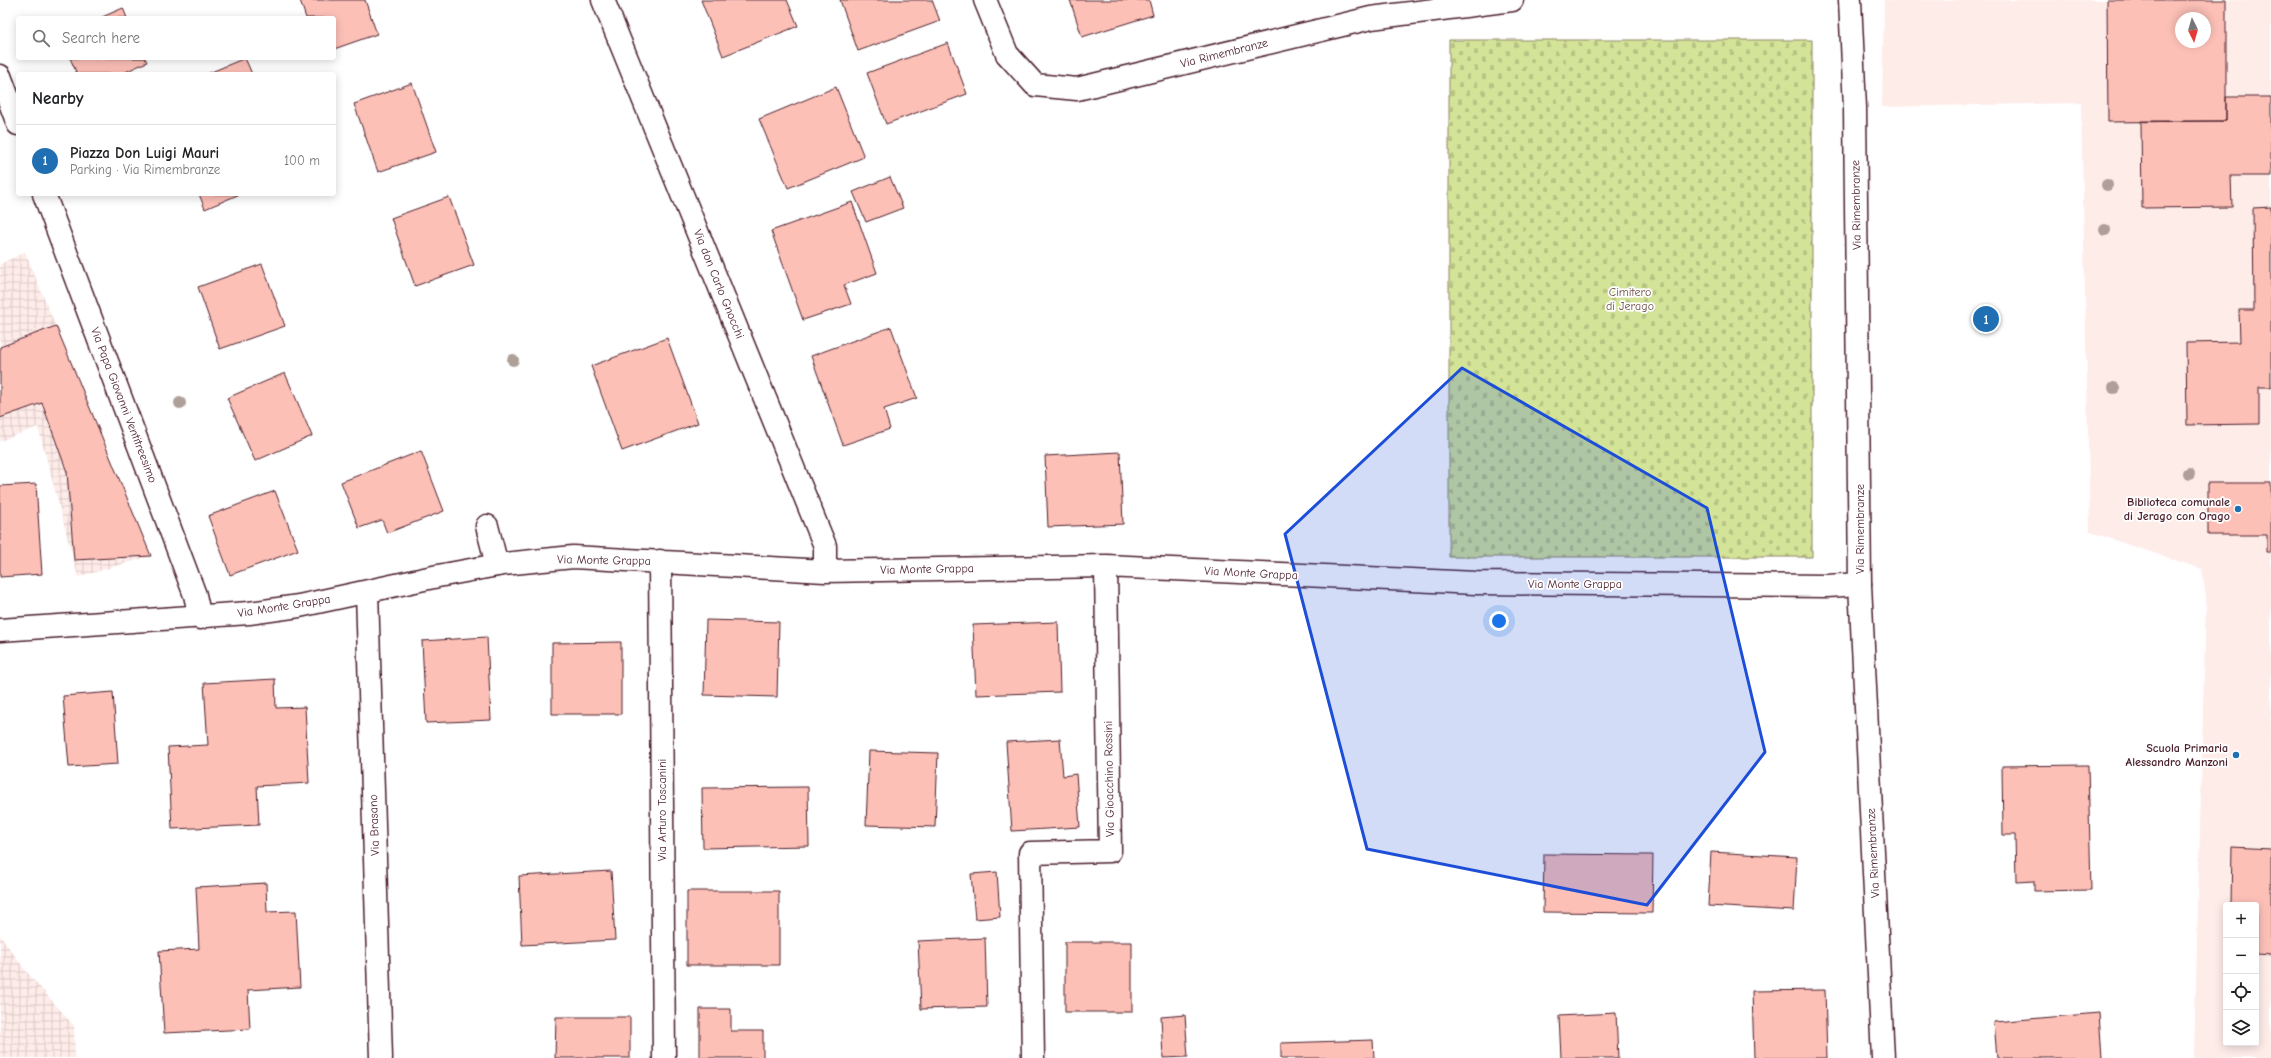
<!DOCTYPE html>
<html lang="en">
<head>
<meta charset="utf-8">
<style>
  body { margin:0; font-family:"Comic Neue",sans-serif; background:#f2f2f2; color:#202124 }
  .controls { position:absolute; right:12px; bottom:12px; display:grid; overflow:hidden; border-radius:4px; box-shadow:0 2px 10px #0003 }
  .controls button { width:36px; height:36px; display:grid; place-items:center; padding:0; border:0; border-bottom:1px solid #e0e0e0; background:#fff; color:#202124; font:20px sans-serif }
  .compass { position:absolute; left:2175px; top:12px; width:36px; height:36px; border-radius:50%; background:#fff; box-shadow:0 2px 10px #0003; rotate:175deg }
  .you { position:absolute; left:1499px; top:621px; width:14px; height:14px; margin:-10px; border:3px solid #fff; border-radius:50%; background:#1a73e8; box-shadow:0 0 0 6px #1a73e833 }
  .badge { display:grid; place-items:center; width:26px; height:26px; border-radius:50%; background:#1f6fb2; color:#fff; font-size:13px; font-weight:700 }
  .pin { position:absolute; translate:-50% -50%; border:2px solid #fff; box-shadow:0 1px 4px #0006 }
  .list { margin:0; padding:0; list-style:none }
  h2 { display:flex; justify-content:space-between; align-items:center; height:52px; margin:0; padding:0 16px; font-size:17px }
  h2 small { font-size:13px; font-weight:400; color:#757577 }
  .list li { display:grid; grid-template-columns:26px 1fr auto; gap:12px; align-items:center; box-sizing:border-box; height:72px; padding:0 16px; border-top:1px solid #e0e0e0 }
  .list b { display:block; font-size:15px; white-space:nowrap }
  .list p { margin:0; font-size:13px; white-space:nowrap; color:#757577 }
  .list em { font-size:13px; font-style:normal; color:#757577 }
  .icon { flex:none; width:22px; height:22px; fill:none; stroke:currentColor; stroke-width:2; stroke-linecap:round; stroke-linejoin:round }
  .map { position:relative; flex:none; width:2271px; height:1058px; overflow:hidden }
  .search { position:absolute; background:#fff; box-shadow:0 2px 10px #0003; left:16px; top:16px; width:320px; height:44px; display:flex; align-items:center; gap:10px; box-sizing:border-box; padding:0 14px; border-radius:4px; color:#757577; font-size:15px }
  .panel { position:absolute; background:#fff; box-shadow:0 2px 10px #0003; left:16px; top:72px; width:320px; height:124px; border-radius:4px }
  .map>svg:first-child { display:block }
  .built { fill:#feece9; fill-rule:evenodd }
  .industrial { fill:url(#industrial-grid) }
  .cemetery { fill:url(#cemetery-stones); stroke:#8e8262 }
  .building { fill:#fcc0b7; stroke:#4a1f2b; fill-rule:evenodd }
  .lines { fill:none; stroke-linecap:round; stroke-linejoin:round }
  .lane-casing { stroke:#4a1f2b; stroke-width:25 }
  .street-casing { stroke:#4a1f2b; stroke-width:25 }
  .secondary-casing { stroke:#4a1f2b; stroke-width:25 }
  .lane { stroke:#fff; stroke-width:22 }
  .street { stroke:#fff; stroke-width:22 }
  .secondary { stroke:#fff; stroke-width:22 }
  .tree { fill:#ae9f99 }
  .marked { fill:#1d4ed8; fill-opacity:0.2; stroke:#1d4ed8; stroke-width:3; stroke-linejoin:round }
  .poi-dot { fill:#1f6fb2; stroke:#fff; stroke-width:1.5 }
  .labels { text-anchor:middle; stroke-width:3.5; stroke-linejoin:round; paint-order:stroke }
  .street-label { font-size:12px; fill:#4a1f2b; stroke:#fff }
  .park-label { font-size:12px; fill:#6c5046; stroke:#fff }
  .poi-label { font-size:12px; font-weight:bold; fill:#4a1f2b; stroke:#fff; text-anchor:end }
</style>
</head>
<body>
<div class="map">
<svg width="2271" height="1058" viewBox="0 0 2271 1058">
  <defs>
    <pattern id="industrial-grid" width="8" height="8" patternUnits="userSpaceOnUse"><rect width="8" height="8" fill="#feece9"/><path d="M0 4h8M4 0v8" fill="none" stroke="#dbcac8"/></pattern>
    <pattern id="cemetery-stones" width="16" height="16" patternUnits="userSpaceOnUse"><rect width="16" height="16" fill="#d3e498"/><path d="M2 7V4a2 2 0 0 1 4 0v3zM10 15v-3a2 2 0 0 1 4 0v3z" fill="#b7c383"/></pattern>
  </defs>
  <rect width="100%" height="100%" fill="#fff"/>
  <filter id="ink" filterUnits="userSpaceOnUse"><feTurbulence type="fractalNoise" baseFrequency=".025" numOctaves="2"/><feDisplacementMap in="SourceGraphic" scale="8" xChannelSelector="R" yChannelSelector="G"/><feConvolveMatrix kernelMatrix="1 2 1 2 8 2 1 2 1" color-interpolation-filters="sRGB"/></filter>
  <g filter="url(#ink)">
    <path class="built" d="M1884,0H2271V1058H2194L2206,598L2202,569L2090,532L2081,103L1882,107ZM2181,18H2205V42H2181ZM2226,905H2256V1043H2226Z"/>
    <path class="industrial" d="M25,252L151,556L78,577L38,427L0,441V264Z
      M0,935L25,970L74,1026L75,1058H0Z"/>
    <path class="cemetery" d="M1449,40H1812V557H1449Z"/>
    <path class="building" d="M300,0H365L377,34L334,49V18H306Z
      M701,0H787L798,26L723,56Z
      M840,0H932L940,21L858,51Z
      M1070,0H1149L1153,15L1082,37Z
      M2107,0H2226V121L2108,122ZM2181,18H2205V42H2181Z
      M123,8L127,18H100Z
      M948,43L967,94L886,124L867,73Z
      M70,58H145L147,62L121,74H77Z
      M245,58L252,74H209V73Z
      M412,83L436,152L378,172L354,104Z
      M836,87L864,157L788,188L759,119Z
      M2226,97H2271V176H2231L2232,207L2142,208L2141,121H2226Z
      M890,177L903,208L866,222L853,192Z
      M199,194H240L205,209Z
      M449,197L474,265L415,286L391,218Z
      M852,202L877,273L844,285L851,304L803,320L771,231Z
      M2271,207V387H2259V424L2187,425L2186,343L2240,342L2239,310H2254L2253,208Z
      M262,264L285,326L220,349L198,287Z
      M56,326L151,556L74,560L67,472L42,403L0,418V347Z
      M891,327L917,398L884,409L890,429L843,445L811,356Z
      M667,338L698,423L622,451L591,366Z
      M285,373L312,436L255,461L227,398Z
      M421,451L444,511L387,533L382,520L359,528L341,482Z
      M1120,452L1123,524L1048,527L1045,456Z
      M2208,483H2271V552H2267V535H2208Z
      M36,484L42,574L0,577V486Z
      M275,491L298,550L230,575L208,516Z
      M706,620L779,622L777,697L704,695Z
      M1058,622L1060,692L976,695L973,625Z
      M487,637L491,720L426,723L422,641Z
      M621,642V714H552V643Z
      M275,679L276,708L305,707L309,783L257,786L259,825L172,829L168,747L208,745L204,683Z
      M113,692L118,764L69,767L63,696Z
      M1060,739L1063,776L1076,774L1080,827L1012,831L1006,742Z
      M869,751L938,753L935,827L866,825Z
      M2088,765L2091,890L2034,891V881L2016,882L2015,835H2003L2002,766Z
      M808,787L809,846L703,848L702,788Z
      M2232,847L2271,849V955L2256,954V905H2231Z
      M1711,852L1797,857L1794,911L1708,906Z
      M1544,854L1653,855L1652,913L1543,912Z
      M611,871L615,940L522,945L519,876Z
      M997,872L1000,917L975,919L971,874Z
      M266,883L267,912L296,911L300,987L248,990L250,1029L164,1033L159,951L199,949L196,887Z
      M687,891H779V965H687Z
      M985,938L987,1007L921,1009L918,941Z
      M1065,942H1132V1012H1065Z
      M1825,990L1827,1058H1754L1752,991Z
      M700,1009H731V1031H763V1058H700Z
      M1616,1013L1618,1058H1561L1559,1016Z
      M2099,1013L2102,1058H1997L1994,1022Z
      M1185,1015L1188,1057L1163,1058L1161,1017Z
      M556,1017H630V1058H555Z
      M1373,1040L1374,1058H1281V1043Z"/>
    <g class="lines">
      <g class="lane-casing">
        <path id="lane" d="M487,526L497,565"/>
      </g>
      <g class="street-casing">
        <path id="street" d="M603,0L825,546V571
          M985,0L1007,54L1035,85L1077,89L1371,18L1512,0
          M0,76L18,124
          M44,194L195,595L200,618
          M660,561L664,1058
          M367,592L381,1058
          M0,630L249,613L299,606L438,576L503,564L573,557L825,571L1106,566L1476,583L1827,586L1860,584
          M1033,1058L1030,853L1110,851L1106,566"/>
      </g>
      <g class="secondary-casing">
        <path id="secondary" d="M1850,0L1855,108L1860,584L1883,1058"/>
      </g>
      <use href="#lane" class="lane"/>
      <use href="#street" class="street"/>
      <use href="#secondary" class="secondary"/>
    </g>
    <g class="tree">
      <circle cx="2107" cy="185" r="6"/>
      <circle cx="2105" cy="230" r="6"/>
      <circle cx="513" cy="360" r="6"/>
      <circle cx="2114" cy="388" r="6"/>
      <circle cx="180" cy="403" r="6"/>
      <circle cx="2189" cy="474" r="6"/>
    </g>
  </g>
  <path class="marked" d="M1462,368L1707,508L1765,752L1647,905L1367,849L1285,534Z"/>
  <g class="poi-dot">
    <circle cx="2238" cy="509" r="4"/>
    <circle cx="2236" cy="755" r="4"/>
  </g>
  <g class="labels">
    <g class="street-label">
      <text transform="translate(1224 53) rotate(-14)" y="4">Via Rimembranze</text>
      <text transform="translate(1856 205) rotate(-91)" y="4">Via Rimembranze</text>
      <text transform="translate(719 284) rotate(68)" y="4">Via don Carlo Gnocchi</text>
      <text transform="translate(124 405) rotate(69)" y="4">Via Papa Giovanni Ventitreesimo</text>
      <text transform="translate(1860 529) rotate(-90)" y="4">Via Rimembranze</text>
      <text transform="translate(604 560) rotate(1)" y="4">Via Monte Grappa</text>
      <text transform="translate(927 569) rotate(-1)" y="4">Via Monte Grappa</text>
      <text transform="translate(1251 573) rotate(3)" y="4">Via Monte Grappa</text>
      <text x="1575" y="588">Via Monte Grappa</text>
      <text transform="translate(284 606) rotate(-9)" y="4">Via Monte Grappa</text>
      <text transform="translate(1109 779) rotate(-91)" y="4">Via Gioacchino Rossini</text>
      <text transform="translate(662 810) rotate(-90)" y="4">Via Arturo Toscanini</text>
      <text transform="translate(374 825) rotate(-92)" y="4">Via Brasano</text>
      <text transform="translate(1873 853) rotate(-93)" y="4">Via Rimembranze</text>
    </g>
    <g class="park-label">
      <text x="1630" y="296">Cimitero<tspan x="1630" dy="14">di Jerago</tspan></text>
    </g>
    <g class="poi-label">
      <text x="2230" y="506">Biblioteca comunale<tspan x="2230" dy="14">di Jerago con Orago</tspan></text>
      <text x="2228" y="752">Scuola Primaria<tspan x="2228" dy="14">Alessandro Manzoni</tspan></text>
    </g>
  </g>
</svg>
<div class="controls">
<button>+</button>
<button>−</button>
<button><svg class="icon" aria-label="locate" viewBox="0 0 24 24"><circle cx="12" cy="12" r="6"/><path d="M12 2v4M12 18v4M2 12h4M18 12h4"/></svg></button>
<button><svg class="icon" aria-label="layers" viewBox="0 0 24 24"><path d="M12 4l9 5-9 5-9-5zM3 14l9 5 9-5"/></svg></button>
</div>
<svg class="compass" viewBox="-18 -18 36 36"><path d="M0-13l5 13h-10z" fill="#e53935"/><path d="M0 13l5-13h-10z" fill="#757577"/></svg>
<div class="you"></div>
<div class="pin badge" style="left:1986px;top:319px">1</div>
<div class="search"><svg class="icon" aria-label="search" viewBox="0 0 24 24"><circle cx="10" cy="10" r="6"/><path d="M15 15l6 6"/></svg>Search here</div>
<section class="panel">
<h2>Nearby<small></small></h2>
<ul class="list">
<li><span class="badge">1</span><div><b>Piazza Don Luigi Mauri</b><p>Parking · Via Rimembranze</p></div><em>100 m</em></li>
</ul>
</section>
</div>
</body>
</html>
